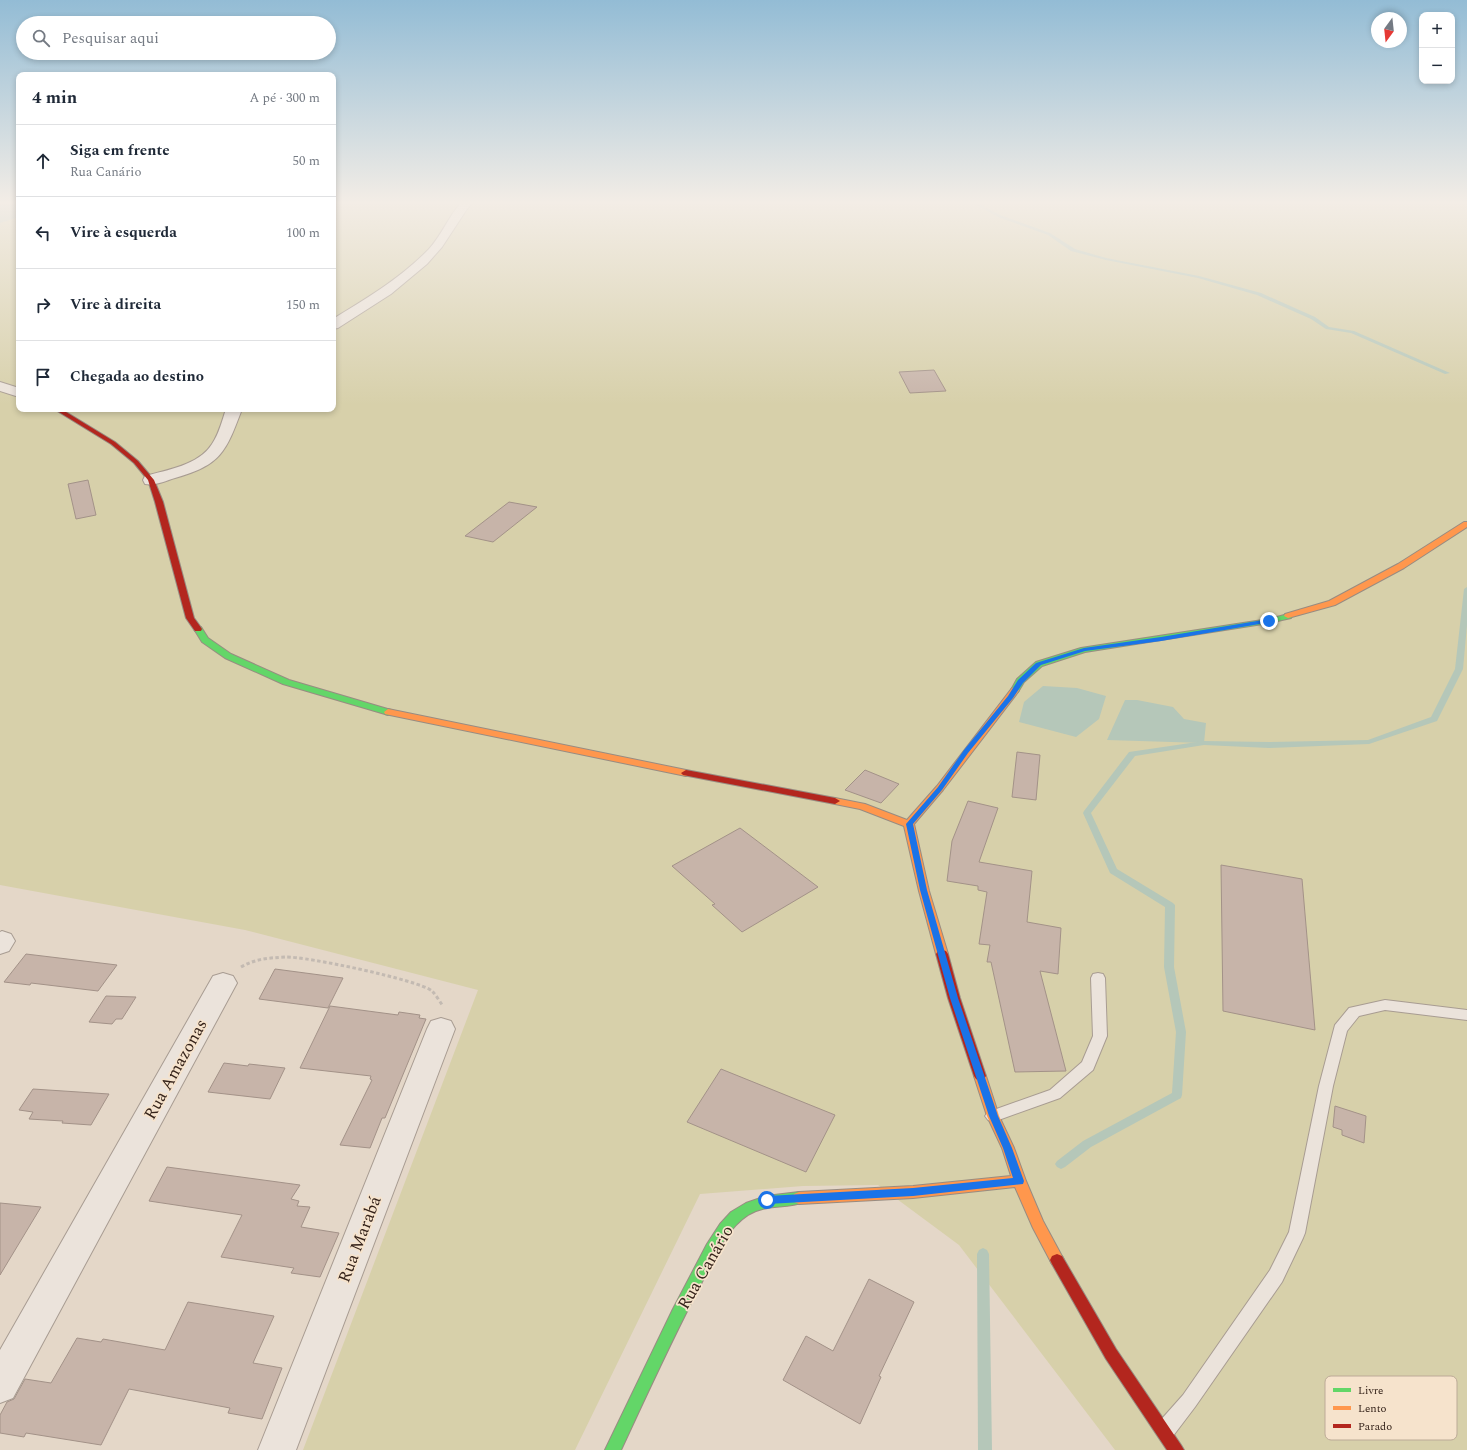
<!DOCTYPE html>
<html lang="pt">
<head>
<meta charset="utf-8">
<style>
  body { margin:0; font-family:Spectral,serif; background:#f2f2f3; color:#1f2937 }
  .controls { position:absolute; right:12px; top:12px; display:grid; overflow:hidden; border-radius:8px; box-shadow:0 2px 6px #0003 }
  .controls button { width:36px; height:36px; display:grid; place-items:center; padding:0; border:0; border-bottom:1px solid #e0e1e3; background:#fff; color:#1f2937; font:20px sans-serif }
  .compass { position:absolute; left:1371px; top:12px; width:36px; height:36px; border-radius:50%; background:#fff; box-shadow:0 2px 6px #0003; rotate:195deg }
  .stop { position:absolute; width:12px; height:12px; margin:-9px; border:3px solid #1a73e8; border-radius:50%; background:#fff }
  .stop.end { background:#1a73e8; border-color:#fff; box-shadow:0 1px 4px #0008 }
  .list { margin:0; padding:0; list-style:none }
  h2 { display:flex; justify-content:space-between; align-items:center; height:52px; margin:0; padding:0 16px; font-size:17px }
  h2 small { font-size:13px; font-weight:400; color:#747a83 }
  .list li { display:grid; grid-template-columns:26px 1fr auto; gap:12px; align-items:center; box-sizing:border-box; height:72px; padding:0 16px; border-top:1px solid #e0e1e3 }
  .list b { display:block; font-size:15px; white-space:nowrap }
  .list p { margin:0; font-size:13px; white-space:nowrap; color:#747a83 }
  .list em { font-size:13px; font-style:normal; color:#747a83 }
  .icon { flex:none; width:22px; height:22px; fill:none; stroke:currentColor; stroke-width:2; stroke-linecap:round; stroke-linejoin:round }
  .map { position:relative; flex:none; width:1467px; height:1450px; overflow:hidden }
  .search { position:absolute; background:#fff; box-shadow:0 2px 6px #0003; left:16px; top:16px; width:320px; height:44px; display:flex; align-items:center; gap:10px; box-sizing:border-box; padding:0 14px; border-radius:22px; color:#747a83; font-size:15px }
  .panel { position:absolute; background:#fff; box-shadow:0 2px 6px #0003; left:16px; top:72px; width:320px; height:340px; border-radius:8px }
  .map>svg:first-child { display:block }
  .green { fill:#d7d0aa }
  .water { fill:#b5c7b9 }
  .lines { fill:none; stroke-linecap:round; stroke-linejoin:round }
  .stream { fill:#b5c7b9; fill-rule:evenodd }
  .building { fill:#c7b4a9; stroke:#a39288 }
  .lane-casing { stroke:#a89c92; stroke-width:2 }
  .street-casing { stroke:#a89c92; stroke-width:2 }
  .fast-casing { stroke:#988c82; stroke-width:2 }
  .slow-casing { stroke:#988c82; stroke-width:2 }
  .jam-casing { stroke:#988c82; stroke-width:2 }
  .path { stroke:#c3bab2; stroke-width:3; stroke-dasharray:3.5 2.5; stroke-linecap:butt }
  .lane { fill:#ebe3db; fill-rule:evenodd }
  .street { fill:#ebe3db; fill-rule:evenodd }
  .fast { fill:#63d668; fill-rule:evenodd }
  .slow { fill:#ff974d; fill-rule:evenodd }
  .jam { fill:#b3261e; fill-rule:evenodd }
  .route { fill:#1a73e8 }
  .labels { text-anchor:middle; stroke-width:3.5; stroke-linejoin:round; paint-order:stroke }
  .near-street-label { font-size:17px; fill:#36241b; stroke:#f6e3cc }
  .key { fill:#f6e3cc; stroke:#bcaa97; stroke-width:1 }
  .key-label { font-size:11px; fill:#36241b }
</style>
</head>
<body>
<div class="map">
<svg width="1467" height="1450" viewBox="0 0 1467 1450">
  <rect width="100%" height="100%" fill="#e4d7c8"/>
  <path class="green" d="M0,202H19V409H333V202H1467V1450H1115L959,1245L878,1185L803,1186L700,1194L575,1450H303L478,990L245,930L0,885Z"/>
  <path class="water" d="M0,202H19V217L0,223Z
    M1043,686L1077,688L1106,696L1099,719L1076,737L1019,722L1024,702Z
    M1125,700H1137L1173,707L1184,719L1206,723L1204,743L1107,740Z"/>
  <g class="lines">
    <path class="stream" d="M971,202H975L1000,215L1050,233L1075,249L1106,258L1199,276L1261,293L1315,317L1329,327L1354,331L1450,373L1445,374L1351,333L1326,329L1311,319L1257,295L1198,278L1106,260L1071,251L1048,235L998,217Z
      M1467,587V625L1463,669L1437,721L1369,744L1269,748L1204,745L1135,756L1091,813L1117,869L1173,903L1175,905L1174,967L1186,1032L1182,1095L1181,1098L1091,1147L1065,1167L1061,1169L1057,1167L1055,1164L1057,1161L1083,1141L1172,1093L1176,1032L1164,967L1165,907L1110,873L1083,813L1084,811L1129,752L1204,741L1269,742L1368,740L1431,717L1455,669L1464,589Z
      M983,1248L987,1250L989,1254L992,1450H978L977,1254L979,1250Z"/>
  </g>
  <path class="building" d="M934,370L946,391L910,393L899,372Z
    M88,480L96,515L76,519L68,484Z
    M509,502L537,507L493,542L465,536Z
    M1017,752L1040,755L1036,800L1012,797Z
    M865,770L899,784L881,803L845,790Z
    M968,801L998,808L979,862L1032,871L1027,922L1061,928L1058,974L1040,971L1066,1071L1015,1072L991,962H987L990,945L979,944L987,892L978,890V886L947,881L952,841Z
    M740,828L818,887L742,932L712,905L715,904L672,866Z
    M1221,865L1302,879L1315,1030L1223,1011Z
    M26,954L117,965L98,991L31,983L30,985L4,982Z
    M275,969L343,978L328,1008L259,999Z
    M106,996L136,997L122,1019H116L112,1024L89,1022Z
    M330,1006L398,1015L399,1012L420,1015L419,1018L426,1019L385,1118H382L370,1148L340,1145L372,1080L370,1079L371,1076L300,1068Z
    M224,1063L248,1066L249,1064L285,1068L270,1099L208,1092Z
    M721,1069L835,1115L806,1172L687,1122Z
    M33,1089L109,1094L91,1125L62,1123L63,1121L29,1119L33,1112L19,1110Z
    M1335,1106L1366,1116L1364,1143L1342,1135V1130L1333,1127Z
    M167,1167L300,1185L291,1199L299,1201L297,1206L310,1207L301,1227L339,1233L320,1277L291,1273L294,1268L221,1257L242,1215L149,1201Z
    M0,1203L41,1207L0,1275Z
    M869,1279L914,1302L879,1376L881,1377L860,1424L783,1380L806,1336L833,1351Z
    M188,1302L274,1316L253,1363L282,1368L262,1419L228,1413L230,1408L129,1389L101,1445L26,1433L24,1437L0,1433V1415L7,1402L14,1399L25,1379L51,1383L77,1338L101,1342L103,1339L165,1350Z"/>
  <g class="lines">
    <g class="lane-casing">
      <path id="lane" d="M1098,973L1103,974L1105,978L1107,1036L1093,1070L1060,1098L993,1122L988,1120L985,1116L988,1112L1050,1090L1082,1062L1093,1036L1091,978L1093,974Z
        M1385,1000L1467,1010V1020L1385,1010L1359,1016L1347,1031L1333,1086L1305,1233L1303,1238L1282,1282L1195,1407L1173,1436L1166,1438L1159,1436L1157,1429L1159,1422L1183,1395L1270,1270L1289,1232L1319,1086L1335,1025L1349,1008Z"/>
    </g>
    <g class="street-casing">
      <path id="street" d="M462,202H473L467,209L442,247L427,264L391,294L338,328L333,329V319C367,298 401,278 429,249C442,235 449,215 462,202Z
        M0,382L19,388V397L0,391Z
        M226,409H242C226,452 221,465 175,478C165,481 155,486 145,484L143,480L145,476C167,470 199,465 212,444C219,434 222,421 226,409Z
        M2,931L11,934L15,941L9,951L0,954V932Z
        M223,973L233,976L237,983L13,1398L0,1403V1350L213,976Z
        M441,1018L451,1021L455,1029L296,1450H258L427,1029L431,1021Z"/>
    </g>
    <g class="fast-casing">
      <path id="fast" d="M1288,614H1291L1292,616L1291,618L1269,623L1085,652L1042,666L1024,682L1018,692L1015,693L1011,690L1017,679L1036,662L1081,648L1269,619Z
        M195,627H201L208,638L231,654L289,680L391,710L392,712L388,715L385,714L283,684L225,658L202,642L194,629Z
        M799,1192L804,1194L806,1198L804,1202C785,1209 765,1204 748,1215C725,1230 714,1259 702,1282C673,1337 647,1394 621,1450H605L673,1309L707,1244L720,1224L731,1212L746,1203L766,1196Z"/>
    </g>
    <g class="slow-casing">
      <path id="slow" d="M1464,522H1467V527L1404,568L1335,605L1288,618L1284,616L1285,614L1329,601L1398,564Z
        M1015,687L1019,690L1018,692L943,790L914,824L929,891L948,954L946,957L942,958L938,957L936,954L919,891L904,826L860,809L835,804L830,801L835,798L865,804L907,820L937,786L1012,688Z
        M388,709L686,770L691,773L686,776L385,714L384,712Z
        M980,1071L984,1073L986,1076L999,1116L1014,1148L1026,1181L1043,1221L1064,1260L1062,1264L1057,1266L1052,1264L1033,1228L1015,1187L913,1198L799,1204L794,1202L792,1198L794,1194L799,1192L913,1186L1011,1176L1002,1148L987,1116L974,1076L976,1073Z"/>
    </g>
    <g class="jam-casing">
      <path id="jam" d="M54,409H61L115,442L138,461L154,480L163,502L194,618L202,629L201,631H195L186,618L155,502L148,480L134,463L111,444Z
        M686,770L835,798L840,801L835,804L683,775L681,773Z
        M942,950L946,951L948,954L960,998L986,1076L984,1079L980,1081L976,1079L974,1076L948,998L936,954L938,951Z
        M1057,1254L1062,1256L1116,1349L1181,1445L1184,1450H1167L1106,1359L1052,1264L1050,1260L1052,1256Z"/>
    </g>
    <path class="path" d="M241,967C255,959 268,958 285,957C305,956 419,980 432,991C436,995 440,1002 443,1006"/>
    <use href="#lane" class="lane"/>
    <use href="#street" class="street"/>
    <use href="#fast" class="fast"/>
    <use href="#slow" class="slow"/>
    <use href="#jam" class="jam"/>
  </g>
  <linearGradient id="sky" x2="0" y2="1"><stop stop-color="#93bcd5"/><stop offset="0.5" stop-color="#f3ede6"/><stop offset="1" stop-color="#f3ede6" stop-opacity="0"/></linearGradient>
  <rect width="1467" height="405" fill="url(#sky)"/>
  <path class="route" d="M1269,619L1272,621L1271,622L1161,641L1085,651L1041,665L1023,683L1013,698L968,753L942,790L913,824L927,890L958,998L998,1116L1012,1148L1024,1181L1023,1184L913,1196L767,1204L764,1203L762,1200L764,1197L767,1196L913,1188L1013,1178L1003,1148L989,1116L950,998L920,890L906,824L938,787L964,750L1008,696L1018,680L1036,663L1084,648L1161,637Z"/>
  <g class="labels">
    <g class="near-street-label">
      <text transform="translate(175 1069) rotate(-61)" y="6">Rua Amazonas</text>
      <text transform="translate(359 1239) rotate(-69)" y="6">Rua Marabá</text>
      <text transform="translate(705 1267) rotate(-60)" y="6">Rua Canário</text>
    </g>
  </g>
  <rect x="1325" y="1376" width="132" height="64" rx="6" class="key"/>
  <rect x="1333" y="1388" width="18" height="4" fill="#63d668"/>
  <rect x="1333" y="1406" width="18" height="4" fill="#ff974d"/>
  <rect x="1333" y="1424" width="18" height="4" fill="#b3261e"/>
  <g class="key-label">
    <text x="1358" y="1394">Livre</text>
    <text x="1358" y="1412">Lento</text>
    <text x="1358" y="1430">Parado</text>
  </g>
</svg>
<div class="controls">
<button>+</button>
<button>−</button>
</div>
<svg class="compass" viewBox="-18 -18 36 36"><path d="M0-13l5 13h-10z" fill="#e53935"/><path d="M0 13l5-13h-10z" fill="#747a83"/></svg>
<div class="stop" style="left:767px;top:1200px"></div>
<div class="stop end" style="left:1269px;top:621px"></div>
<div class="search"><svg class="icon" aria-label="search" viewBox="0 0 24 24"><circle cx="10" cy="10" r="6"/><path d="M15 15l6 6"/></svg>Pesquisar aqui</div>
<section class="panel">
<h2>4 min<small>A pé · 300 m</small></h2>
<ul class="list">
<li><svg class="icon" aria-label="ahead" viewBox="0 0 24 24"><path d="M12 20V5M6 11l6-6 6 6"/></svg><div><b>Siga em frente</b><p>Rua Canário</p></div><em>50 m</em></li>
<li><svg class="icon" aria-label="left" viewBox="0 0 24 24"><path d="M17 20v-9H6M10 6l-5 5 5 5"/></svg><div><b>Vire à esquerda</b></div><em>100 m</em></li>
<li><svg class="icon" aria-label="right" viewBox="0 0 24 24"><path d="M7 20v-9h11M14 6l5 5-5 5"/></svg><div><b>Vire à direita</b></div><em>150 m</em></li>
<li><svg class="icon" aria-label="arrive" viewBox="0 0 24 24"><path d="M6 21V4h12l-3 4 3 4H6"/></svg><div><b>Chegada ao destino</b></div></li>
</ul>
</section>
</div>
</body>
</html>
